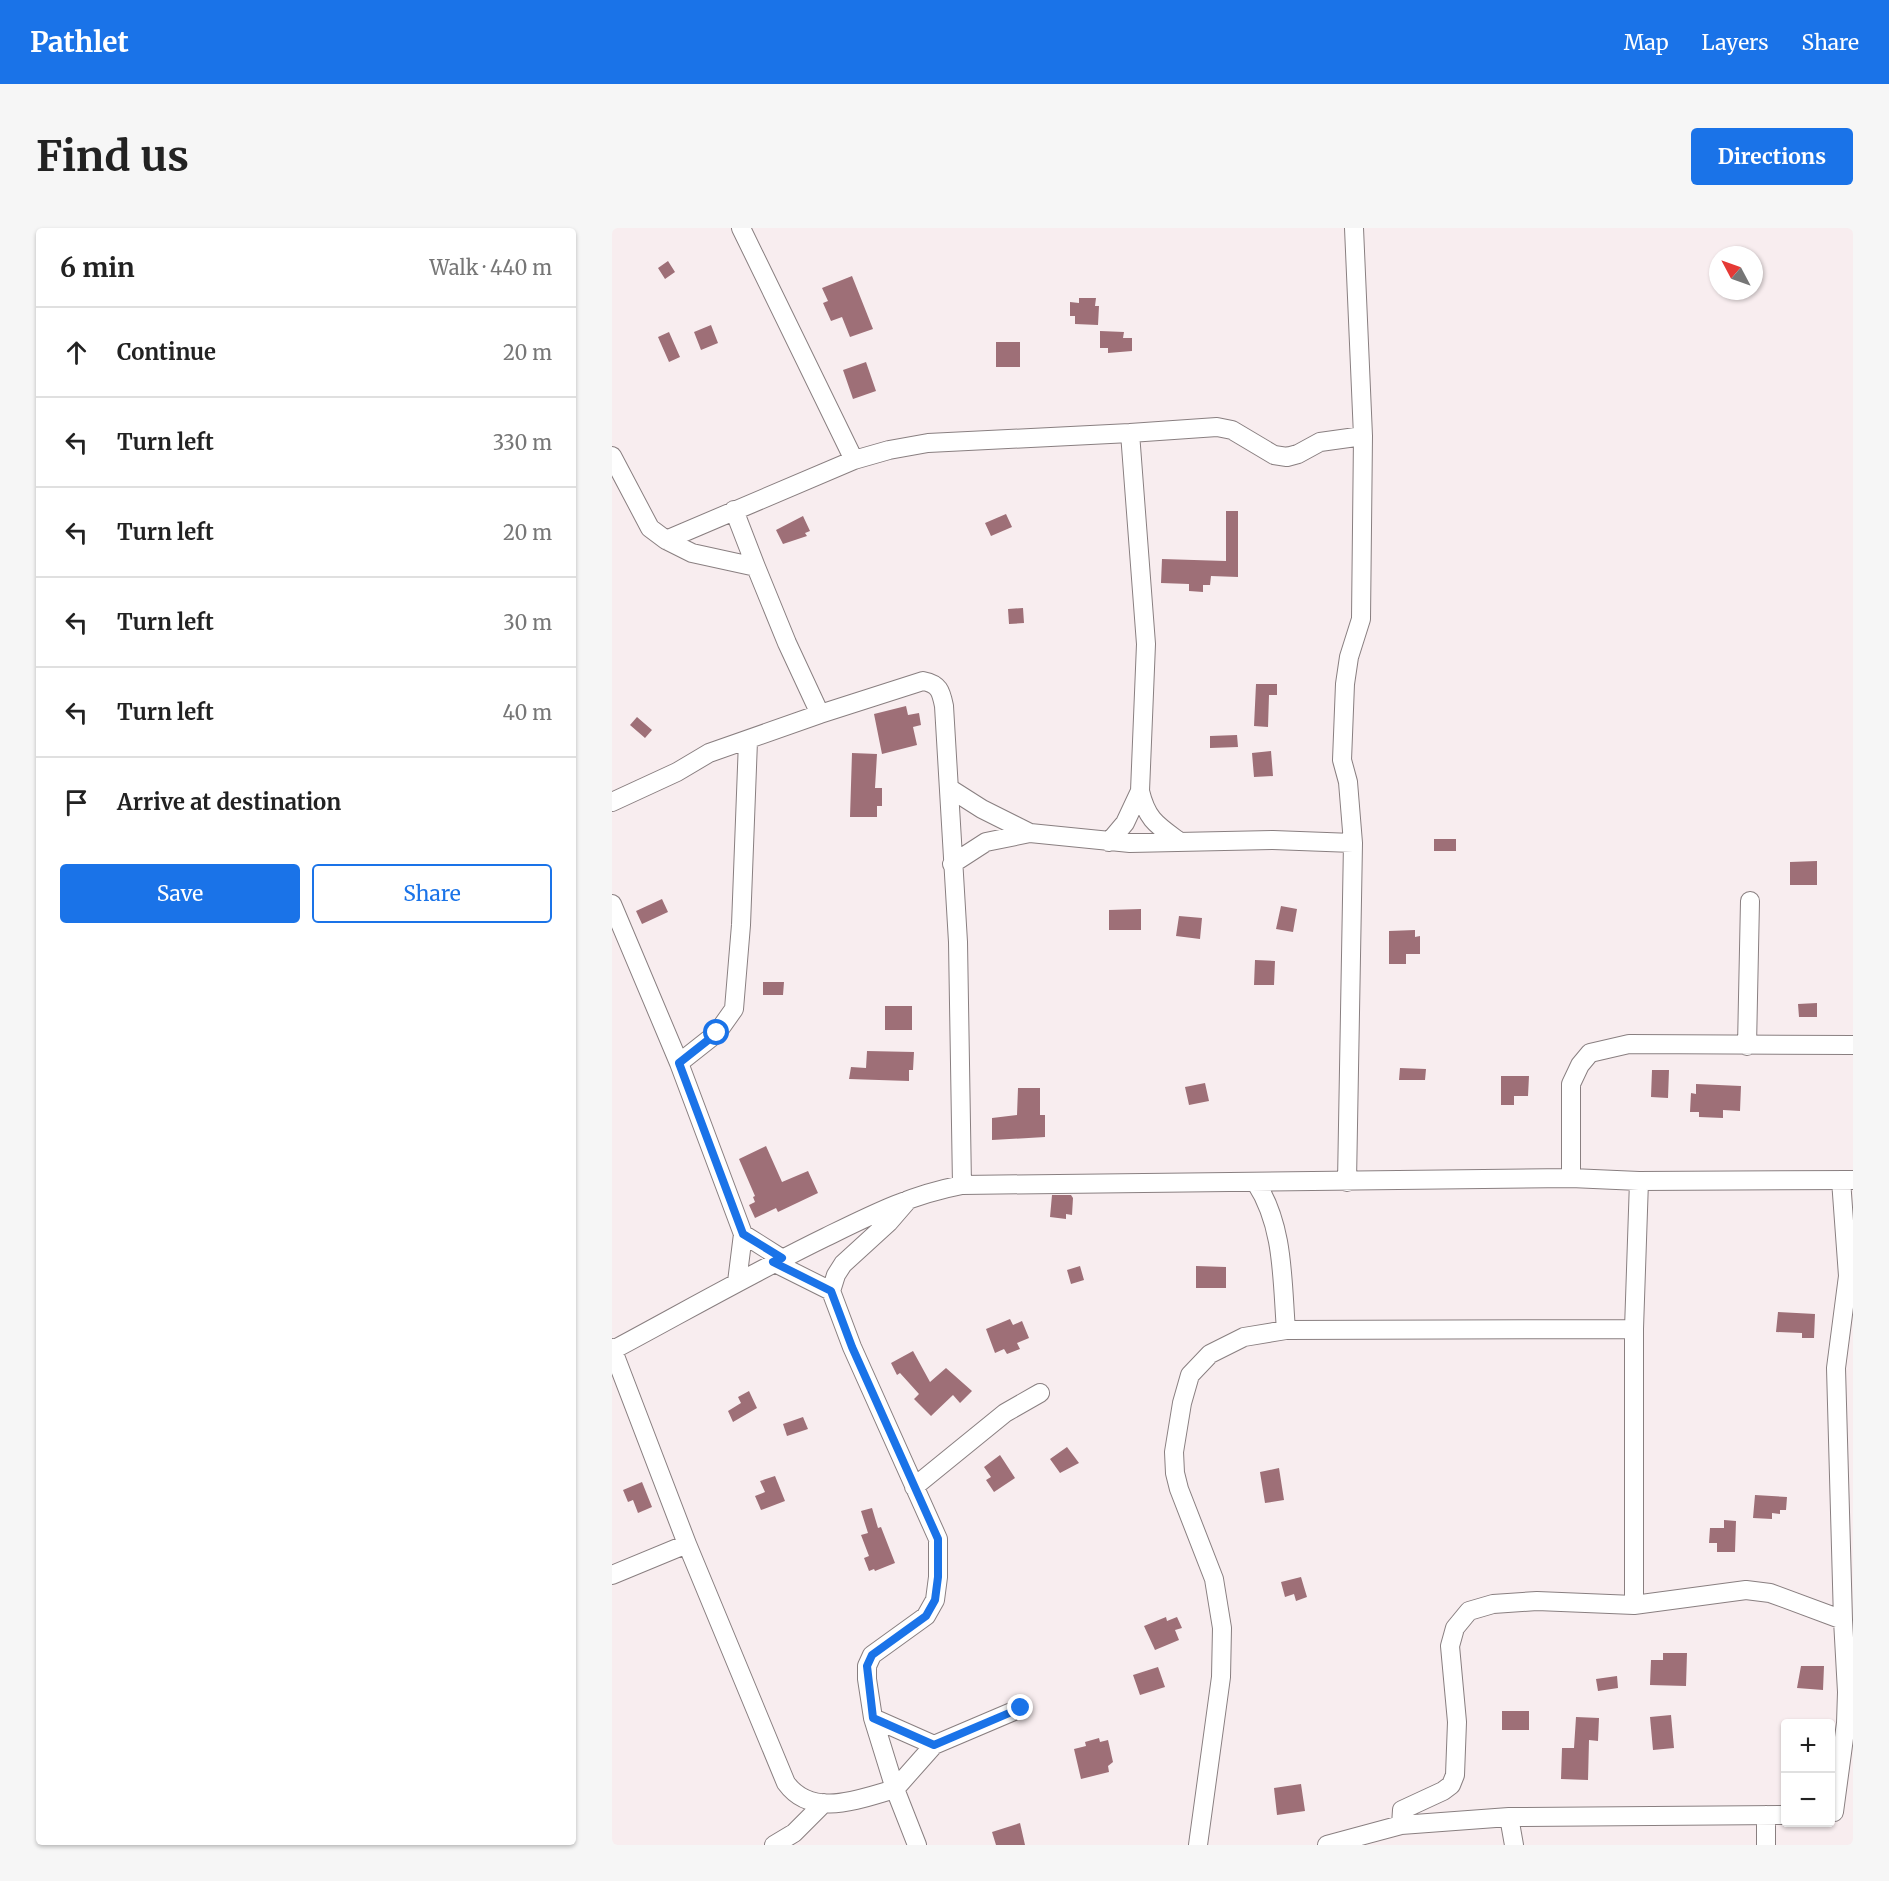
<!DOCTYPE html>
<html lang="en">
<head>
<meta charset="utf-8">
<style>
  body { margin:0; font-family:Merriweather,serif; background:#f6f6f6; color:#222 }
  .controls { position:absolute; right:18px; bottom:18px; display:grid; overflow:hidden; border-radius:6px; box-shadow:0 2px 4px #0004 }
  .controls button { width:54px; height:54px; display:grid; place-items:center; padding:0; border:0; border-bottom:2px solid #e0e0e0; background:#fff; color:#222; font:30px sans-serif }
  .compass { position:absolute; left:1097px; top:18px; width:54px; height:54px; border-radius:50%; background:#fff; box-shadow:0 2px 4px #0004; rotate:311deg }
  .stop { position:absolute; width:18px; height:18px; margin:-14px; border:4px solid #1a73e8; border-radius:50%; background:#fff }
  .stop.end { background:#1a73e8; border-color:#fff; box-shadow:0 2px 6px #0008 }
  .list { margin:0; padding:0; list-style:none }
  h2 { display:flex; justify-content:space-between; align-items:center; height:78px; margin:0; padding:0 24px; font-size:26px }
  h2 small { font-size:20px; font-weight:400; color:#767676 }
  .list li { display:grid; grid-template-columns:39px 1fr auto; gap:18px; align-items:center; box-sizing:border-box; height:90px; padding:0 24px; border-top:2px solid #e0e0e0 }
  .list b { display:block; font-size:22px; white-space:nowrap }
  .list em { font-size:20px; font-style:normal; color:#767676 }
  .actions { display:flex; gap:12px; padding:18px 24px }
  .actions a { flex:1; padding:14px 0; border:2px solid #1a73e8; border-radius:6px; text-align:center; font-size:21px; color:#1a73e8 }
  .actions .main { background:#1a73e8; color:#fff }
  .icon { flex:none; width:33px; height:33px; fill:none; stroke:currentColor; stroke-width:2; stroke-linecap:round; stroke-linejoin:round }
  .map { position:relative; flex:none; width:1241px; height:1617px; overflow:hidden; border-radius:6px }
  header { display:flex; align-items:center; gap:36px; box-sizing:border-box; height:84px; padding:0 30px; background:#1a73e8; color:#fff }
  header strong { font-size:28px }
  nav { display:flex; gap:33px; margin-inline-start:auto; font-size:21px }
  .intro { display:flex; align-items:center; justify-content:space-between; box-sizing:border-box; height:144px; padding:0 36px }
  h1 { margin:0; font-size:42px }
  .button { padding:15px 27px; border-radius:6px; background:#1a73e8; color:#fff; font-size:21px; font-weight:700 }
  main { display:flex; gap:36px; padding:0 36px }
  aside { flex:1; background:#fff; border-radius:6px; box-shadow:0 2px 4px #0004 }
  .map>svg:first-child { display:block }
  .building { fill:#9e6f77 }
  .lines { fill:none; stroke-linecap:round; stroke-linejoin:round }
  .street-casing { stroke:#897f80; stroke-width:20 }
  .street { stroke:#fff; stroke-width:18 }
  .route { stroke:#1a73e8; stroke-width:8 }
</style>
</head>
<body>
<header>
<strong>Pathlet</strong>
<nav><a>Map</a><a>Layers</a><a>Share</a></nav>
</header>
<div class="intro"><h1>Find us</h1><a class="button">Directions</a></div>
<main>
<aside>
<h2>6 min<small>Walk · 440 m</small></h2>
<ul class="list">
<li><svg class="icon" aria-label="ahead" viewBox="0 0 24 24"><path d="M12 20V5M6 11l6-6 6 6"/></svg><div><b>Continue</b></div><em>20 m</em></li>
<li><svg class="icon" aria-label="left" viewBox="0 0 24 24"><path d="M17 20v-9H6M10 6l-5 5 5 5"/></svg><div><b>Turn left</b></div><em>330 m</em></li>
<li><svg class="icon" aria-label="left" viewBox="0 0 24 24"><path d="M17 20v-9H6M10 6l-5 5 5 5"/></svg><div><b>Turn left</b></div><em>20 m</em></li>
<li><svg class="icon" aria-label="left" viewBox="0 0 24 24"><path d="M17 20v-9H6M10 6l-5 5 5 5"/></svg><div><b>Turn left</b></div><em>30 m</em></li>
<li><svg class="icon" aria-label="left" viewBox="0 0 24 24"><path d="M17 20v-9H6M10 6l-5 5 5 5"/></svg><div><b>Turn left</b></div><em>40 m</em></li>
<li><svg class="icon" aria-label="arrive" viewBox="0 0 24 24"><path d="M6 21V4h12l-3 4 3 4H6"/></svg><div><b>Arrive at destination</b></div></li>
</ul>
<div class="actions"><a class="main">Save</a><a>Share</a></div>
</aside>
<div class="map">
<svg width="1241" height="1617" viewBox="0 0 1241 1617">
  <rect width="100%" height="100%" fill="#f8edef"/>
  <path class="building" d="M56,33L63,44L53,51L46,40Z
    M240,48L261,101L238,109L230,89L219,93L211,75L216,73L210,60Z
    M467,70H484L483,78H487L486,97L463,96V88H458V74L467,75Z
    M99,97L106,115L89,122L82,104Z
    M488,103L512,104L511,110H520V123L496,125V120H488Z
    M57,104L68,129L57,134L46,109Z
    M384,114H408V139H384Z
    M254,134L264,163L241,171L231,142Z
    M614,283H626V349L599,348L598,357H591V364L577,363V356L549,355L550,331L614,333Z
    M394,286L400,299L379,308L373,295Z
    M191,288L198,303L193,305L195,308L171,316L164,302Z
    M411,380L412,395L397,396L396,381Z
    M644,456H665V467H657L656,499L642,498Z
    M294,478L296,487L307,485L309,497L301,499L305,517L270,526L262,486Z
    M25,489L40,502L33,510L18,497Z
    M625,507L626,519L598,520V508Z
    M659,523L661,548L642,549L640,525Z
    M240,525L265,526L263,560H270V578H265V589H238Z
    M822,611H844V623H822Z
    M1205,633V657H1178V634Z
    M50,671L56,684L30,696L24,683Z
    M669,678L685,681L681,704L664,701Z
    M529,681V702H497V682Z
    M567,688L590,690L588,711L564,708Z
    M803,702V709L808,708V726H794V736H777V703Z
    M643,732L663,733L662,757H642Z
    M151,754H172L171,767H151Z
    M1205,775V789H1187L1186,776Z
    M273,778H300V802H273Z
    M255,823L302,824L301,842H297V853L237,851L239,839L254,840Z
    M788,840L814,841L813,852H787Z
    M1040,842H1057L1056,870L1039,869Z
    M889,848H917L916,868H902V877H889Z
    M593,855L597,873L577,877L573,859Z
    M1084,856L1129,858L1128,883L1111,882V890L1087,889V884H1078L1079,865L1084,866Z
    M406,860H428V887H433V909L380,912V890L405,887Z
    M154,918L170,954L196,943L206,965L166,984L164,980L143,990L137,977L143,974L141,969L143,968L127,931Z
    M440,967H459L461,970L460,987L454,986V991L438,989Z
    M468,1038L472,1052L459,1056L455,1042Z
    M584,1038L614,1039V1060H584Z
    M1166,1084L1203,1086L1202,1110H1190V1105L1164,1104Z
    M398,1091L401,1097L410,1093L417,1110L405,1115L408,1121L395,1126L392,1121L383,1125L374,1101Z
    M301,1123L318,1154L334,1140L360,1163L348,1175L341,1167L319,1188L302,1171L307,1166L288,1145L285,1147L279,1135Z
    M137,1163L145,1180L121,1194L116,1183L129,1175L126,1169Z
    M191,1189L196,1201L175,1208L171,1196Z
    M455,1219L467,1235L448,1245L438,1231Z
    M388,1227L403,1250L382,1264L374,1252L379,1249L372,1239Z
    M667,1240L672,1272L653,1275L648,1244Z
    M163,1248L173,1273L149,1282L143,1268L153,1264L148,1253Z
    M30,1254L40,1279L26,1285L21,1272L16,1274L11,1262Z
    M1143,1267L1175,1269L1174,1282H1168V1286L1160,1285V1291L1141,1290Z
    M260,1280L266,1300L269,1299L283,1335L263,1343L262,1341L257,1343L252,1330L257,1328L249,1307L256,1305L249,1283Z
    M1112,1292L1124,1293L1123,1324H1105V1315H1097L1098,1300H1112Z
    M689,1349L695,1369L684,1373L682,1366L673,1369L669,1354Z
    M554,1389L555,1393L565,1389L570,1400L563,1402L567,1412L543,1422L532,1398Z
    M1051,1425H1075L1074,1458L1038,1457L1039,1432H1051Z
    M1189,1438H1212L1211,1462L1185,1460Z
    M546,1439L553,1459L528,1467L521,1447Z
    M1005,1448L1006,1460L986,1463L984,1451Z
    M890,1483H917V1502H890Z
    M1059,1487L1062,1520L1041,1522L1038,1489Z
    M964,1489L987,1490L986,1513L977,1512L976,1552L949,1551L950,1520H962Z
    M487,1510L488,1514L496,1512L501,1534L496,1538L497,1544L469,1551L462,1521L474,1518L473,1514Z
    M689,1556L693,1583L665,1587L662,1560Z
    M408,1595L413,1617H384L380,1604Z"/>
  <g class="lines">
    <g class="street-casing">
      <path id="street" d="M129,0L242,232
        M518,205L605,199L620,202L662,227L675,229L686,226L708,214L751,208
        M0,228L38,300L54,312L242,232L277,222L316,215L518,205L534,416L528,563L513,595L497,614
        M122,282L144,339
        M54,312L80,325L144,339L175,415L208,486L311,453C327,456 329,463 332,478L346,714L350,957
        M337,560L370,581L418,605
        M528,563C535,592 545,597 568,614
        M0,574L65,544L97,525L208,486
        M340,636L374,614L418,605L518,615L661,612L741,615
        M0,676L67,835L131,1006L125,1054
        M1135,818L1138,673
        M67,835L105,805L122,781L129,697L136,513
        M959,950V856L968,837L978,825L1017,816L1241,817
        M735,954L741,615L736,554L730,532L733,456L737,429L749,391L751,208L742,0
        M644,955C672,998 670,1052 674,1102
        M131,1006L169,1030
        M161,1034L219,1063
        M0,1120L75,1316L174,1555C200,1591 247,1571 283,1561L305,1617
        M1,1122C72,1084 142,1044 214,1009C261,986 298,967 350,957L959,950L1027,953L1241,952
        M302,1259L393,1185L428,1165
        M0,1347L75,1316
        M1022,1377V1101L1027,953
        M261,1490L322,1517
        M283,1561L261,1490L255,1451V1438L260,1427L314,1388L323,1372L326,1349V1311L240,1119L219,1063L224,1047L231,1036L277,994L296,972
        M283,1561L322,1517L409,1480
        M1222,1584L1234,1495L1235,1464L1231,1392L1224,1140L1236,1048L1229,952
        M897,1589L902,1617
        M789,1597L790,1582L831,1563L839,1557L843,1547L845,1494L838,1418L843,1400L857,1383L881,1376L925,1373L1022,1377L1134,1362L1158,1365L1231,1392
        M162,1617L182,1605L212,1575
        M586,1617L609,1449L610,1400L602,1351L567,1261L563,1245L562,1224L570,1175L578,1147L598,1126L632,1109L674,1102L1022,1101
        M715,1617L789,1597L897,1589L1174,1587
        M1154,1617V1587"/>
    </g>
    <use href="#street" class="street"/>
  </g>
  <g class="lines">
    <path class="route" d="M105,805L67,835L131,1006L170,1030L161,1034L219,1063L240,1119L326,1311V1349L323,1372L314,1388L260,1427L255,1438L261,1490L322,1517L409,1480"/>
  </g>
</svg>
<div class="controls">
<button>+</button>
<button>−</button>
</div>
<svg class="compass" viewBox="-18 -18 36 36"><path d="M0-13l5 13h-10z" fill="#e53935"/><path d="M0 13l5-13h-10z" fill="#767676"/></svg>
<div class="stop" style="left:105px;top:805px"></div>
<div class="stop end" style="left:409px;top:1480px"></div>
</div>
</main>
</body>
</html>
